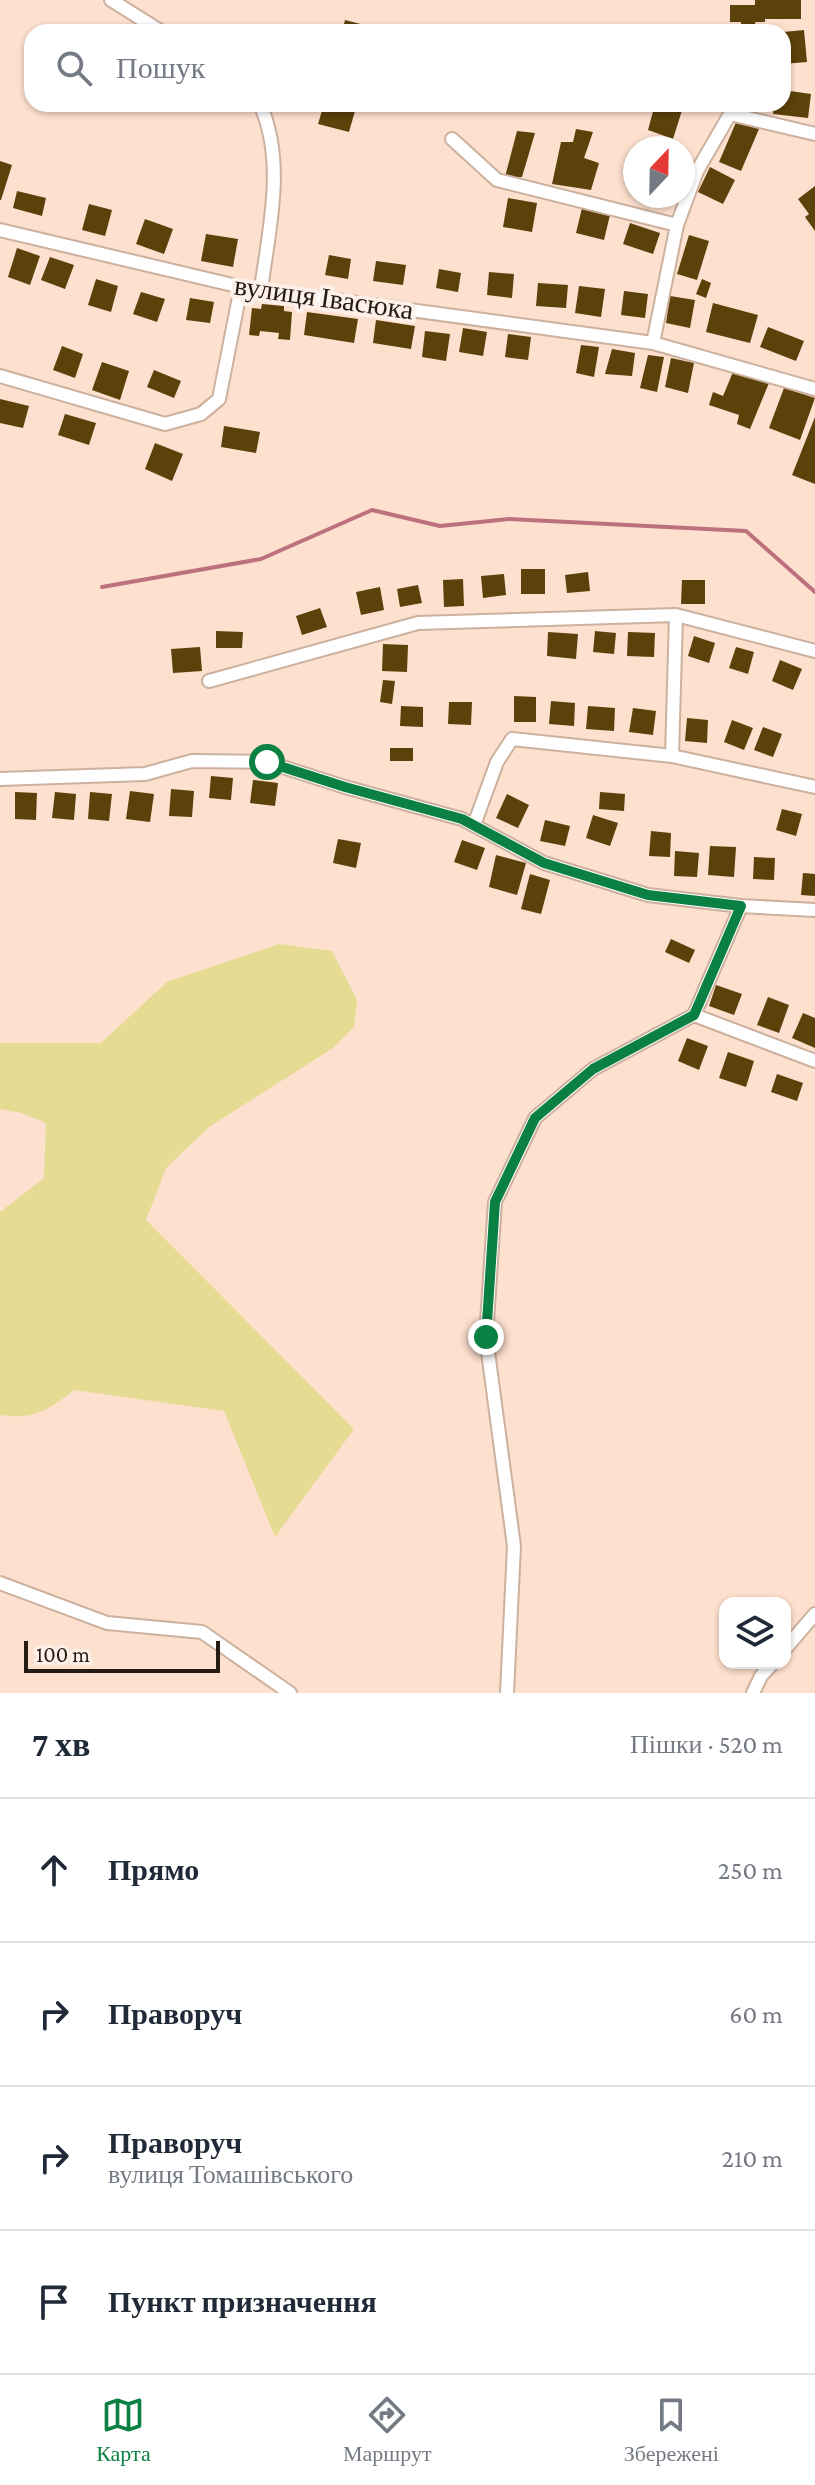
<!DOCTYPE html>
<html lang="uk">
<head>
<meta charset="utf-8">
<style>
  body { margin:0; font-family:"Crimson Pro",serif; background:#f6f6f7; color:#1f2937 }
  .controls { position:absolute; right:24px; bottom:24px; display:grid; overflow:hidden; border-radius:16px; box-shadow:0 2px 6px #0004 }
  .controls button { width:72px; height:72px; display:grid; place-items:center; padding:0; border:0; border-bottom:2px solid #e0e1e3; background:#fff; color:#1f2937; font:40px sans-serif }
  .compass { position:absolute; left:623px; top:136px; width:72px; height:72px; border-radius:50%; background:#fff; box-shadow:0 2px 6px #0004; rotate:22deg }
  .scale { position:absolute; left:24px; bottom:20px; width:196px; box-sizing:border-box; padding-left:8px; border:4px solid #251b14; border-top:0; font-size:22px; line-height:28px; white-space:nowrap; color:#251b14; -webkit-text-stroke:6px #fdf1ea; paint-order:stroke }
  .stop { position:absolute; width:24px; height:24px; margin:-18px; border:6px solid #0b8043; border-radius:50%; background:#fff }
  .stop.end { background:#0b8043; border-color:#fff; box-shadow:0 2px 8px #0008 }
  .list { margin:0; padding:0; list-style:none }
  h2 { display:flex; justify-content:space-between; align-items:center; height:104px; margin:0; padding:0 32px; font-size:34px }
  h2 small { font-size:26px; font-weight:400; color:#747a83 }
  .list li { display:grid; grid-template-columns:52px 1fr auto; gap:24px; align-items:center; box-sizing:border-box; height:144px; padding:0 32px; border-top:2px solid #e0e1e3 }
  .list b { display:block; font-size:30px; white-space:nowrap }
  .list p { margin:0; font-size:26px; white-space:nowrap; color:#747a83 }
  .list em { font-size:26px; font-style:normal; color:#747a83 }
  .icon { flex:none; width:44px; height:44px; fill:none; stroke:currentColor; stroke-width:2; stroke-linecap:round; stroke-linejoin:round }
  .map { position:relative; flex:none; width:815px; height:1693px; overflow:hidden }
  .search { position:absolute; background:#fff; box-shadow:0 2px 6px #0004; left:24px; right:24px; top:24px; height:88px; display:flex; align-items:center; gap:20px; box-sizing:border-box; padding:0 28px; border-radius:24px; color:#747a83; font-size:30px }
  .sheet { height:680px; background:#fff }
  nav { display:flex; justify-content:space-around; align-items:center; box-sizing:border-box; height:112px; border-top:2px solid #e0e1e3; background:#fff; font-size:22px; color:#747a83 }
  nav a { display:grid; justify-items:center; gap:4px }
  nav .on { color:#0b8043 }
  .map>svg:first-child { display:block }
  .green { fill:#e5db92 }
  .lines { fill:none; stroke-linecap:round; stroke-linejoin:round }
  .stream { stroke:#bd707d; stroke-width:4 }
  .building { fill:#5d410a }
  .minor-casing { stroke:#ccb19f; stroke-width:16 }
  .minor { stroke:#fff; stroke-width:12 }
  .route { stroke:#0b8043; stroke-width:10 }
  .labels { text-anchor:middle; stroke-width:8; stroke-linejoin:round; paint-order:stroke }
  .street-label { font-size:28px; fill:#251b14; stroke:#fdf1ea }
</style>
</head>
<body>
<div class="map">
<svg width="815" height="1693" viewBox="0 0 815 1693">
  <rect width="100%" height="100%" fill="#fde0ce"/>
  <path class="green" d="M279,944L332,951L357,1000L354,1027L333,1048L209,1127L166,1168L146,1220L354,1429L275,1537L224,1411L74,1390C49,1410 33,1420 0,1415V1212L44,1178L46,1123L22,1113L0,1109V1043H101L167,982Z"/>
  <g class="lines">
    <path class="stream" d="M102,587L261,559L372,510L440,526L509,519L746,531L815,592"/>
  </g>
  <path class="building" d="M755,0H801V19H765V22H755L756,28H741V22H730V5H755Z
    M345,20L376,28L375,32H342Z
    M804,30L807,62L783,64V32Z
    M783,90L811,94L808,118L773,114L774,104H783Z
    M324,104H357L349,132L318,124Z
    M655,104H684L673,139L648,130Z
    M737,120L759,129L741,171L719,162Z
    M576,129L593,132L584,158L599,163L591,190L552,184L561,142H573Z
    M517,131L535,133L522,177H505Z
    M0,161L12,165L1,200H0Z
    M710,167L735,180L723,204L698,192Z
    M815,186V231L805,217L809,214L798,199Z
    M17,191L46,198L42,216L13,208Z
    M508,198L537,203L532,232L503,227Z
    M89,204L112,210L105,236L82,230Z
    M582,208L610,215L604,240L576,233Z
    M145,219L173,229L164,254L136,244Z
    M630,223L660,233L653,254L623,244Z
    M206,234L238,239L233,267L201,261Z
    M689,235L709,241L697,280L677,274Z
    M17,248L40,256L30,285L8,277Z
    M329,255L351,259L348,279L325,275Z
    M50,257L74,265L65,289L41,280Z
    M376,261L406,265L403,285L373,281Z
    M439,269L461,273L458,292L436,288Z
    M489,272L514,274L512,298L487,295Z
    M96,279L118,286L111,312L88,305Z
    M702,279L711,283L706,298L696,294Z
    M538,283L568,285L566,308L536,306Z
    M579,286L605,289L601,317L575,313Z
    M624,291L648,294L645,318L621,315Z
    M141,292L165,299L157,322L133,314Z
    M670,296L695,300L690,328L666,323Z
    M190,298L214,302L210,323L186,320Z
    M713,303L758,315L750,343L706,332Z
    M262,304L284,306V311L292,312L290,340L278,339L279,333L260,331L259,336L249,335L252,308L261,309Z
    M307,312L358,319L354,343L304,335Z
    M376,320L415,326L411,349L373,343Z
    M768,327L804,341L796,361L760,347Z
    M463,328L487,332L483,356L459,352Z
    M425,331L450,334L446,361L422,357Z
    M508,334L531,337L528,360L505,357Z
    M581,345L599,347L594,377L576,373Z
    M62,346L83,354L75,378L53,370Z
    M612,349L635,353L632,376L605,374Z
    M648,355L664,357L657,392L640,388Z
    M671,358L694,363L688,393L665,387Z
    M102,362L129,371L120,400L92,390Z
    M154,370L181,381L174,398L147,387Z
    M733,372L769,383L750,429L737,424L739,415L709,405L713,392L723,396Z
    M784,388L815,398L800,440L769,428Z
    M0,399L29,406L23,428L0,423Z
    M65,414L96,423L89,445L58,435Z
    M815,417V484L792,475Z
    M224,426L260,432L256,453L221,447Z
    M155,443L183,454L172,481L145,469Z
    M521,569H545V594H521Z
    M588,572L590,591L567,593L565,575Z
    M504,574L506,595L483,598L481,576Z
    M463,579L464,606L444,607L443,580Z
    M682,580H705V604H681Z
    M418,585L422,603L400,607L397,589Z
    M380,587L384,610L361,615L356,592Z
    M320,608L327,627L302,635L296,616Z
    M216,631L243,632L242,648H216Z
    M595,631L616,633L614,654L593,652Z
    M548,632L578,634L576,659L547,656Z
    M628,632L655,633L654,657L627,656Z
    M694,636L715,643L709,663L688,656Z
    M383,644L408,645L407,672L382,671Z
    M200,647L202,671L173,673L171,649Z
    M736,647L754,652L748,674L729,668Z
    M780,660L802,669L793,690L772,681Z
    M383,680L395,681L392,704L380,702Z
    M514,696L536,697V722H514Z
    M551,701L575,703L574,726L549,724Z
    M449,702H472L471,725L448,724Z
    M401,706L423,707V727L400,726Z
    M588,706L615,708L614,731L586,729Z
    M633,708L656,711L653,735L629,732Z
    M687,718L708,720L707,743L685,741Z
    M732,720L753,728L744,750L724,742Z
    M763,727L782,734L773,757L754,750Z
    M390,748H413V761H390Z
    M211,776L233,778L231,800L209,798Z
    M253,780L278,783L275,806L250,803Z
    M171,789L194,791L192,817L169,816Z
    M130,791L154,794L150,822L126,819Z
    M15,792L37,793L36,820L15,819Z
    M55,792L76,794L74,820L52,818Z
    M90,792L112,794L109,821L88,819Z
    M600,792L625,794L624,811L599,809Z
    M507,794L529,805L518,828L496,818Z
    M782,809L802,814L796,836L776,830Z
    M593,815L618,823L610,846L586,838Z
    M545,820L570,826L565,846L540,841Z
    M651,831L671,833L670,857L649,856Z
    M338,839L361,843L356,868L333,863Z
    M462,840L485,848L477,870L454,862Z
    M710,846L736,847L734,877L708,875Z
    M675,851L699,853L697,877L674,876Z
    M496,855L526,863L517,895L489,887Z
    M754,857L775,858L774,880L753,879Z
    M803,873L815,874V896L801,895Z
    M530,874L550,880L541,914L521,909Z
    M671,939L695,950L689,963L665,952Z
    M716,985L742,994L734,1015L709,1006Z
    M768,997L789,1005L779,1033L757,1025Z
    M803,1013L815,1018V1048L792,1038Z
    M687,1038L708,1046L699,1070L678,1061Z
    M728,1052L754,1061L746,1087L719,1078Z
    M777,1074L803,1083L797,1101L771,1092Z"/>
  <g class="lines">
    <g class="minor-casing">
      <path id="minor" d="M111,0L162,32
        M260,104C286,162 269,229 261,289
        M452,139L497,180L677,225
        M0,230L241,287L653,343L815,389
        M653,343L677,225L697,171L730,114L815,134
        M0,376L165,424L201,414L219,399L241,287
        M209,681L418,623L676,615L815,651
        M672,756L676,615
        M0,779L145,774L192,761L267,762L345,787L462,819L544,863L648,895L741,906L815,910
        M474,825L497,762L512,739L672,756L815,787
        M694,1015L815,1061
        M694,1015L741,906
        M0,1583L107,1623L202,1632L290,1693
        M785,1649L815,1614
        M507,1693L514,1546L486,1337L495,1202L535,1118L593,1069L694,1015
        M753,1693L761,1676L773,1663"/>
    </g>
    <use href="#minor" class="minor"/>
  </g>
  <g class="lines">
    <path class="route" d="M267,762L345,787L462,819L544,863L648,895L741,906L694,1015L593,1069L535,1118L495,1202L486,1337"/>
  </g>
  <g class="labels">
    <g class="street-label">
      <text transform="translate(324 297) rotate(8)" y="10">вулиця Івасюка</text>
    </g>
  </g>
</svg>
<div class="controls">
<button><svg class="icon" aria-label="layers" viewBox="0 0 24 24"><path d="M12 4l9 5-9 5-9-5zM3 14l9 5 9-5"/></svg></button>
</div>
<svg class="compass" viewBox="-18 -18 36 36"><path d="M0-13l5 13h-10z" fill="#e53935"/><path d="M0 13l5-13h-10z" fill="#747a83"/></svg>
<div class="scale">100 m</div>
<div class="stop" style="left:267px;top:762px"></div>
<div class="stop end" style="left:486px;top:1337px"></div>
<div class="search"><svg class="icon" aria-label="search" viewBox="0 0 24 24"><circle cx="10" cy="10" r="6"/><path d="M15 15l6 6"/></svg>Пошук</div>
</div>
<section class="sheet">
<h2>7 хв<small>Пішки · 520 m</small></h2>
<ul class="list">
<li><svg class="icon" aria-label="ahead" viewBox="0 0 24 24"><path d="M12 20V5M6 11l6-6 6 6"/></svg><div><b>Прямо</b></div><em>250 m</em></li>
<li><svg class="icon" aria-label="right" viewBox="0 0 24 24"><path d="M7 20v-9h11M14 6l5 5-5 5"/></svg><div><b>Праворуч</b></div><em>60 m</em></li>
<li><svg class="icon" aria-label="right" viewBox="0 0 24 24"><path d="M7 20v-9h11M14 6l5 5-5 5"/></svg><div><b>Праворуч</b><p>вулиця Томашівського</p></div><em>210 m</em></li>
<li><svg class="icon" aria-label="arrive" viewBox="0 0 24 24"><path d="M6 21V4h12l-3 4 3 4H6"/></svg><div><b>Пункт призначення</b></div></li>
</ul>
</section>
<nav>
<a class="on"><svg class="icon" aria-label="map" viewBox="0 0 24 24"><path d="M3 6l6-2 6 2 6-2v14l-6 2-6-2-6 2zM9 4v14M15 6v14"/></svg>Карта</a>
<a><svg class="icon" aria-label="directions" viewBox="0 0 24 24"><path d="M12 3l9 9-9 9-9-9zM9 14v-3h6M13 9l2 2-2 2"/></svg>Маршрут</a>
<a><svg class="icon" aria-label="saved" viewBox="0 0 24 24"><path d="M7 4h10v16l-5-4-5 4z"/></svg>Збережені</a>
</nav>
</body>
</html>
